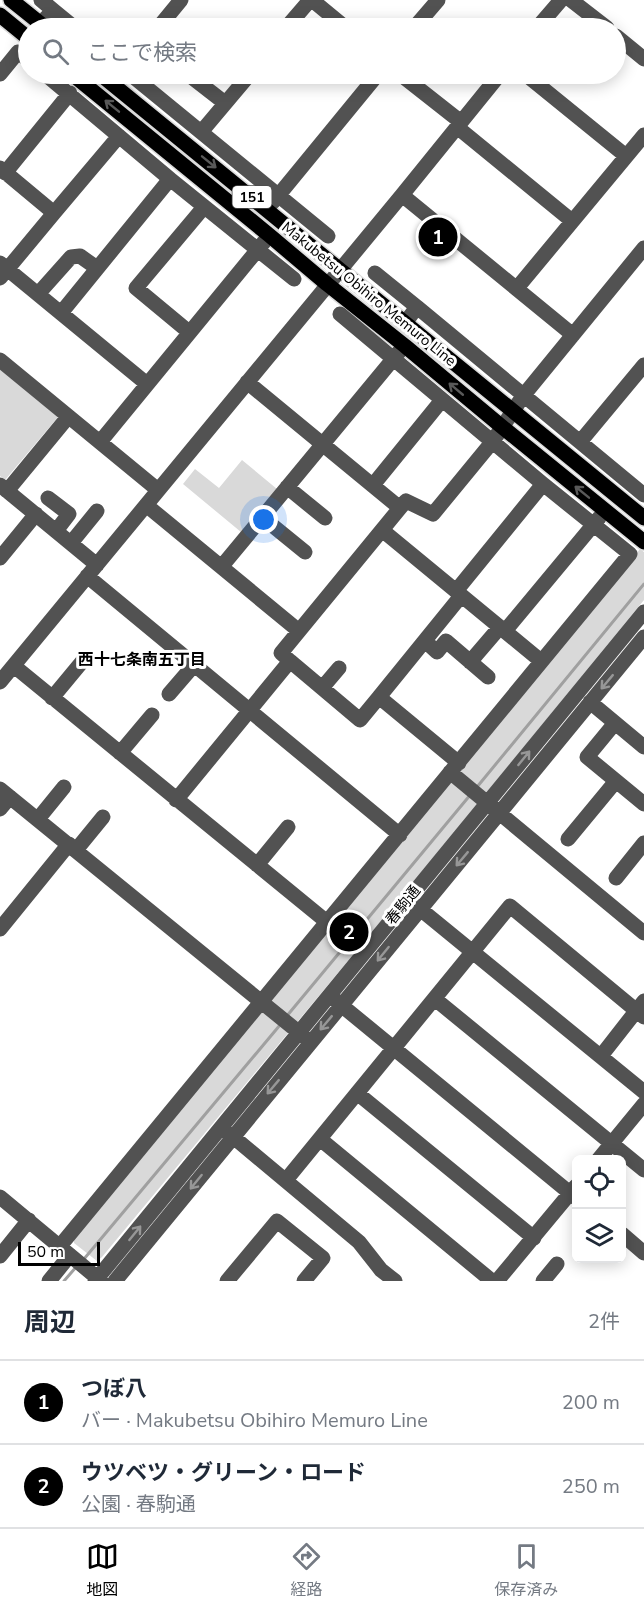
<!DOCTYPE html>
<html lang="ja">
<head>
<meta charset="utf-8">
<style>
  body { margin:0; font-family:"Nunito Sans","Noto Sans JP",sans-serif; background:#f2f2f3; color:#1f2937 }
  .controls { position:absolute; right:18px; bottom:18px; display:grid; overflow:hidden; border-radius:9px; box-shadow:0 3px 15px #0003 }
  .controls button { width:54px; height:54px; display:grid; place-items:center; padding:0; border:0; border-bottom:2px solid #e0e1e3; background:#fff; color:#1f2937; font:30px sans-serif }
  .scale { position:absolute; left:18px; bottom:15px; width:82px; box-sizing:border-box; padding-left:6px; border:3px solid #000; border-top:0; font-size:16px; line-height:21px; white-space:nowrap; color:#000; -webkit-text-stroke:4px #fff; paint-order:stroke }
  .you { position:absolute; left:264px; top:520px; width:21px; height:21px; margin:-15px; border:4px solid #fff; border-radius:50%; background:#1a73e8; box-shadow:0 0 0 9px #1a73e833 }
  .badge { display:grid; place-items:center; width:39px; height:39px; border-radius:50%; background:#000; color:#fff; font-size:20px; font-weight:700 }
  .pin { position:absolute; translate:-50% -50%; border:3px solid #fff; box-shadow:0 2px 6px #0006 }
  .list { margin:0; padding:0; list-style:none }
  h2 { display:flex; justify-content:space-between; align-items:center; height:78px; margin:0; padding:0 24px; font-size:26px }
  h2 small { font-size:20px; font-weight:400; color:#747a83 }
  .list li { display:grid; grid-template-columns:39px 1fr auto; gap:18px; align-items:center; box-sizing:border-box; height:84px; padding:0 24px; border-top:2px solid #e0e1e3 }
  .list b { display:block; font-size:22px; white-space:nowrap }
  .list p { margin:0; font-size:20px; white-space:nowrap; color:#747a83 }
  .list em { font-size:20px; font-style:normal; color:#747a83 }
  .icon { flex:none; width:33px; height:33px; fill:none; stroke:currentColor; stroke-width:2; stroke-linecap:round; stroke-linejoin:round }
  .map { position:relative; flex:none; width:644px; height:1281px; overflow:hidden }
  .search { position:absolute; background:#fff; box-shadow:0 3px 15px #0003; left:18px; right:18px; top:18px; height:66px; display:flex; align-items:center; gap:15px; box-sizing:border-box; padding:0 21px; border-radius:33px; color:#747a83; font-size:22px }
  .sheet { height:246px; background:#fff }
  nav { display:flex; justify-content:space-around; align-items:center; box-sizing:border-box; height:84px; border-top:2px solid #e0e1e3; background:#fff; font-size:16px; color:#747a83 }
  nav a { display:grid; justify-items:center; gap:3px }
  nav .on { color:#000 }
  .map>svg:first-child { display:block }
  .green { fill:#d9d9d9 }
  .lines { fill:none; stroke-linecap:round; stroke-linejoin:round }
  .stream { stroke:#a0a0a0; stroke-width:3 }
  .major-casing { stroke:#dbdbdb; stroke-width:18 }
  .minor { stroke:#525252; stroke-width:15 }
  .major { stroke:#000; stroke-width:15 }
  .oneway { stroke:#595959 }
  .oneway2 { stroke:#979797 }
  .labels { text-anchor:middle; stroke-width:6; stroke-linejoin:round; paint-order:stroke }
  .shield { fill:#fff; stroke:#4c4c4c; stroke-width:1.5 }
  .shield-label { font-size:14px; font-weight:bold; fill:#000 }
  .street-label { font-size:15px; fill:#000; stroke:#fff }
  .neighbourhood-label { font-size:16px; font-weight:bold; fill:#000; stroke:#fff }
</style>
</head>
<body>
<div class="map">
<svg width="644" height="1281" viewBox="0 0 644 1281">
  <rect width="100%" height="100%" fill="#fff"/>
  <path class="green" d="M0,369L58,417L5,480L0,476Z
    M242,460L277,489L241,532L183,484L195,469L219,488Z
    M640,549L644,552V600L411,885L102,1257L97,1261L74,1243V1238L449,784Z"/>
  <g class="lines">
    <path class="stream" d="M477,787L644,584
      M286,1017L471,794
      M84,1259L280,1025
      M64,1281L77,1266"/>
    <g class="major-casing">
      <path id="major" d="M11,0L46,28
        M0,15L28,38
        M72,74L269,235L327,284L405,346L501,426L644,542
        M100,74L644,518"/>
    </g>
    <path class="minor" d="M41,0L53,10
      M312,0L346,28
      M571,0L607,28
      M41,24L53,10L75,28
      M158,28L181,0
      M286,28L310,0
      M414,28L438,0
      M453,28H454
      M537,28L561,0
      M616,36L644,59
      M0,74L18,52L28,60
      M45,74L170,179
      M130,74L328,236
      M400,74L461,122
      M525,74L626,156
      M189,75L225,103
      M457,127L572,221
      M202,131L250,74
      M0,168L54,213
      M5,173L70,93
      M402,195L573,335
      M273,202L378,74
      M0,263L147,384
      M375,273L417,307
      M0,278L54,213L119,136
      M517,288L644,135
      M38,294L71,257L80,256L97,268
      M61,313L170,179L294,279
      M405,323L417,307L644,495
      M189,332L136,288L204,207
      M0,360L158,490
      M247,382L400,508
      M100,442L264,242
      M580,442L644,365
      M0,485L97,565
      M373,485L442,400
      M287,487L325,518
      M7,491L68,417
      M48,498L69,514L56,531
      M146,505L299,631
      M262,517L305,552
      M382,530L541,661
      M71,543L97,511
      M0,558L36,514
      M222,566L399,352
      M87,576L400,835
      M456,591L543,484
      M505,631L599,518
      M425,641L437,652L446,641L488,677
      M290,661L360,720L379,697
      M470,662L500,627
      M14,666L327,922
      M0,682L402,195L500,74
      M322,688L339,668
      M169,694L194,665
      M52,698L86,657
      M590,702L644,747
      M615,723L587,757L644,804
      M120,753L152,715
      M459,763L379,697L461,596
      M450,772L644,933
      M0,789L307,1039
      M176,800L290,661L281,653L400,508L406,501L433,514L493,441L523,396L644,248
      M0,809L10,797
      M38,819L64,787
      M568,839L616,781
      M76,850L103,817
      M257,865L288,827
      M616,878L644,843
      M414,904L644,1092
      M0,929L69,844
      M435,999L644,1170
      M335,1000L576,1198
      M601,1056L644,1001
      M357,1093L534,1238
      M225,1130L359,1242L381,1270L395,1281
      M320,1139L492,1281
      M598,1160L644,1104
      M286,1180L510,906L644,1017
      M0,1197L101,1281
      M622,1234L644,1253
      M60,1246L630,554L543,484L340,314
      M0,1256L29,1220
      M49,1281L70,1255
      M95,1281L644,612
      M115,1281L644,637
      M227,1281L277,1221L323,1258L304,1281
      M497,1281L576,1186
      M543,1281L557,1264"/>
    <use href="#major" class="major"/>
  </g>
  <defs><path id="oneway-shaft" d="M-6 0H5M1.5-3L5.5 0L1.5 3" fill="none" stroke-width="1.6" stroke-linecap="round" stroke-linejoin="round" transform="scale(1.5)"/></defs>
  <g class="oneway">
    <use href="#oneway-shaft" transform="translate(112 106) rotate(-141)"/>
    <use href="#oneway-shaft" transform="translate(209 162) rotate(39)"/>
    <use href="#oneway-shaft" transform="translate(456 389) rotate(-140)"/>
    <use href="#oneway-shaft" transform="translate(582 492) rotate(-141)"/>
  </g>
  <g class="oneway2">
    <use href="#oneway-shaft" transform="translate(607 682) rotate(130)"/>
    <use href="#oneway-shaft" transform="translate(524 758) rotate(-51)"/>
    <use href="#oneway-shaft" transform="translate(462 859) rotate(130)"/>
    <use href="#oneway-shaft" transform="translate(383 954) rotate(129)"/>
    <use href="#oneway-shaft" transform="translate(326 1023) rotate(130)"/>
    <use href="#oneway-shaft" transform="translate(273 1087) rotate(130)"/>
    <use href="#oneway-shaft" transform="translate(196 1182) rotate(129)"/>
    <use href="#oneway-shaft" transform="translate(135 1233) rotate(-51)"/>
  </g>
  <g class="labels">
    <rect class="shield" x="232.5" y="186" width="39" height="22" rx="4.5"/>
    <g class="shield-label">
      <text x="252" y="202">151</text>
    </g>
    <g class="street-label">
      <text transform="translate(369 294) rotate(39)" y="5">Makubetsu Obihiro Memuro Line</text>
      <text transform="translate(403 905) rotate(-51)" y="5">春駒通</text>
    </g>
    <g class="neighbourhood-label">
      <text x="142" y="665">西十七条南五丁目</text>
    </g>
  </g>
</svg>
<div class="controls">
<button><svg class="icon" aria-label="locate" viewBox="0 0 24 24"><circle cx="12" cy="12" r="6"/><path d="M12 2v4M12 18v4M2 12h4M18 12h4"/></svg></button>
<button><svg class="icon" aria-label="layers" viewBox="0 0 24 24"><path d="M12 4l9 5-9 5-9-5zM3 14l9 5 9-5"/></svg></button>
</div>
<div class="scale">50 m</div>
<div class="you"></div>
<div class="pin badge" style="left:438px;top:237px">1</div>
<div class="pin badge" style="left:349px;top:932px">2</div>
<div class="search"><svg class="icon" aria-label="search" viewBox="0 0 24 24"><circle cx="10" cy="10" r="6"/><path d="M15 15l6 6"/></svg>ここで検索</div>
</div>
<section class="sheet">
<h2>周辺<small>2件</small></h2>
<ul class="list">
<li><span class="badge">1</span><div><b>つぼ八</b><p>バー · Makubetsu Obihiro Memuro Line</p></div><em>200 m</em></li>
<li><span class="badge">2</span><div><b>ウツベツ・グリーン・ロード</b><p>公園 · 春駒通</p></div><em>250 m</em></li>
</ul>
</section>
<nav>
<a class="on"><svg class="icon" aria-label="map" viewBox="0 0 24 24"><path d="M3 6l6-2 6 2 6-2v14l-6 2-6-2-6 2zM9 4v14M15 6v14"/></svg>地図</a>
<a><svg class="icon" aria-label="directions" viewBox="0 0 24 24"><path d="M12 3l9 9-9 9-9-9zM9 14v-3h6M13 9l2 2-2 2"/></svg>経路</a>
<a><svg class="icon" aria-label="saved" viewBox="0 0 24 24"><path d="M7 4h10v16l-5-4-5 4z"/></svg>保存済み</a>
</nav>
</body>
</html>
